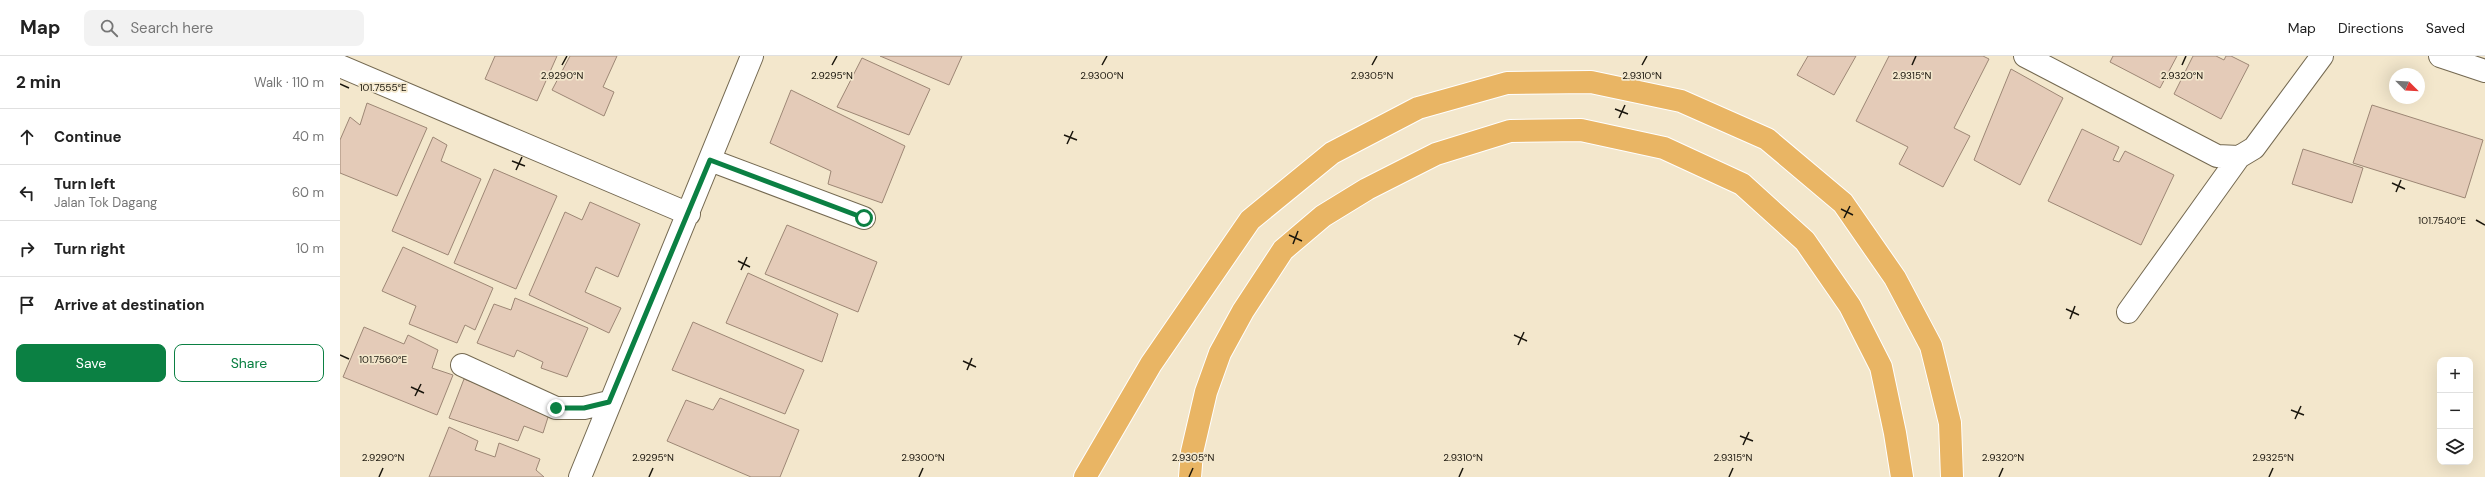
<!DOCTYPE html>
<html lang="en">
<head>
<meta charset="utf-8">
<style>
  body { margin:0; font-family:"DM Sans",sans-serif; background:#f2f2f2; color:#222 }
  .controls { position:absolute; right:12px; bottom:12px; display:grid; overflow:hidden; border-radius:8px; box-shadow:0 4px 16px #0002 }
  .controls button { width:36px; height:36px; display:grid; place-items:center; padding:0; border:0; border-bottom:1px solid #e0e0e0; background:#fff; color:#222; font:20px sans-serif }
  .compass { position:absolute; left:2049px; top:12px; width:36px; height:36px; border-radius:50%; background:#fff; box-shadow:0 4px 16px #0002; rotate:114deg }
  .stop { position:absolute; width:12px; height:12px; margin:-9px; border:3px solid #0b8043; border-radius:50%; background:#fff }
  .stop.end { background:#0b8043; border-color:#fff; box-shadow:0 1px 4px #0008 }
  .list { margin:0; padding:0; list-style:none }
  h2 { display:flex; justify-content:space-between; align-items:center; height:52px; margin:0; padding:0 16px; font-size:17px }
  h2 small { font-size:13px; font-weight:400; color:#767676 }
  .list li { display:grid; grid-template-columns:26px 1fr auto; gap:12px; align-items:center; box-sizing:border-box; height:56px; padding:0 16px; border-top:1px solid #e0e0e0 }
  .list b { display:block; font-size:15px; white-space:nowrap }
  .list p { margin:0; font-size:13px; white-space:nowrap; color:#767676 }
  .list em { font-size:13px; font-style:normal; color:#767676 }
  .actions { display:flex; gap:8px; padding:12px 16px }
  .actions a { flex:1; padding:9px 0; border:1px solid #0b8043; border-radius:8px; text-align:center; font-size:14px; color:#0b8043 }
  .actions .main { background:#0b8043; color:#fff }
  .icon { flex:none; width:22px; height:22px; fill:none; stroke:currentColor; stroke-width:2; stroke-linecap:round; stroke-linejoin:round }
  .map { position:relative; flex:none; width:2145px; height:421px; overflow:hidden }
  header { display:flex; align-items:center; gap:24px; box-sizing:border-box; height:56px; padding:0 20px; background:#fff; border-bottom:1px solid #e0e0e0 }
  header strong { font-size:19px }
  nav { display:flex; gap:22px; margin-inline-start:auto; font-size:14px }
  .search { width:280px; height:36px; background:#f2f2f2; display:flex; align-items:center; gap:10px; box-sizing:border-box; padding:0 14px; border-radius:8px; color:#767676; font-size:15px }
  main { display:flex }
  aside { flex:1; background:#fff }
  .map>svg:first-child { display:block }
  .building { fill:#e4cbb8; stroke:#9d8775 }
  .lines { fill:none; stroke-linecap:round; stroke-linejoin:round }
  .minor-casing { stroke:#746951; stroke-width:24 }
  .highway-casing { stroke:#fff; stroke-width:24 }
  .minor { stroke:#fff; stroke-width:22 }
  .highway { stroke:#e9b564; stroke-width:22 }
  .route { stroke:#0b8043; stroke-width:5 }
  .ticks { fill:none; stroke:#1a160d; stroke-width:1.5 }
  .ticks-label { font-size:10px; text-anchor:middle; fill:#1a160d; stroke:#f3e7cc; stroke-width:3.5; stroke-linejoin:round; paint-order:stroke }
</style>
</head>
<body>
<header>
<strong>Map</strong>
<div class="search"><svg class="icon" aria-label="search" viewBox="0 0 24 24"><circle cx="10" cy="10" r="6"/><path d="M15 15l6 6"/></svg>Search here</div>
<nav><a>Map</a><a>Directions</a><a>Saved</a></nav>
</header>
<main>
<aside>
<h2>2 min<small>Walk · 110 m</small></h2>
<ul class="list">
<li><svg class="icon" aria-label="ahead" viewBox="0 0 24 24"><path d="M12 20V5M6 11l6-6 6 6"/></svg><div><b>Continue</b></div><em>40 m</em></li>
<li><svg class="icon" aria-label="left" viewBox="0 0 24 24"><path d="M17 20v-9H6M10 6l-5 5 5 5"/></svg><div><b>Turn left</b><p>Jalan Tok Dagang</p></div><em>60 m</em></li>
<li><svg class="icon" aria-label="right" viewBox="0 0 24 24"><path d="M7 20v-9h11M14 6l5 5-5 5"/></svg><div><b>Turn right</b></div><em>10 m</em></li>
<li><svg class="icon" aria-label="arrive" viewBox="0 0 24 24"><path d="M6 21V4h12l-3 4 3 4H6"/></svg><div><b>Arrive at destination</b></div></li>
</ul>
<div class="actions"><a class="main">Save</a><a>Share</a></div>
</aside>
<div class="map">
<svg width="2145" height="421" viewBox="0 0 2145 421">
  <rect width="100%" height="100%" fill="#f3e7cc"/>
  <path class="building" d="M155,0H217L197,45L145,23Z
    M230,0H277L263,31L274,36L264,60L212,34Z
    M540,0H622L609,29Z
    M1468,0H1516L1494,39L1457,19Z
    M1549,0H1643L1649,3L1614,72L1630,80L1603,131L1559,108L1568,91L1516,65Z
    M1773,0H1837L1820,32L1770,6Z
    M1853,0H1876L1884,4L1886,0H1891L1909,9L1881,63L1834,38Z
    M522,2L590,33L569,79L497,51Z
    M1671,13L1723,42L1680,129L1634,104Z
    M451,34L565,90L542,147L488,128L491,115L430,87Z
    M27,47L87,72L57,140L0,117V84L10,61L20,69Z
    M2032,49L2143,84L2125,142L2013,107Z
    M1742,73L1779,91L1773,104L1779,106L1785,95L1834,119L1801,189L1708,145Z
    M93,81L107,89L101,105L141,123L108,199L52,175Z
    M1963,93L2023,112L2012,147L1952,128Z
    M154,113L217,140L176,233L114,207Z
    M250,146L300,168L278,221L256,211L245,236L281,252L269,277L189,239L225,156L242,164Z
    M447,169L537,206L518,256L425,218Z
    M63,191L153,232L135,274L125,269L117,287L69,268L76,250L42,235Z
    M408,217L498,258L482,306L386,267Z
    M175,242L248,272L227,321L201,312L203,306L177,294L174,301L137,287L154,248L171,254Z
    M353,266L464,314L445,358L332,314Z
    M24,271L64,288L68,279L98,294L92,312L113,319L97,359L3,321Z
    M124,323L210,355L203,377L184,370L178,385L109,362Z
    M380,342L459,374L440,421H411L327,385L346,344L373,354Z
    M109,371L138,385L135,394L155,401L159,387L200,403L196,414L204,421H89Z"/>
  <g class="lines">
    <g class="minor-casing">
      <path id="minor" d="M1685,0L1877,100L1899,101L1914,92L1982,0
        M2100,0L2145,15
        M0,10L349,158
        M370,104L524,162
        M1788,256L1899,101
        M122,309L216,352H244L269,346
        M240,421L412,0"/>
    </g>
    <g class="highway-casing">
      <path id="highway" d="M745,421L811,308L910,164L992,97L1078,52L1167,27L1251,26L1341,45L1427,83L1503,147L1555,222L1591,290L1610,367L1612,421
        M850,421L852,396L866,336L880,297L903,255L943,194L983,160L1027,133L1096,98L1170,75L1241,74L1324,92L1402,128L1465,185L1510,250L1541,311L1555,377L1562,421"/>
    </g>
    <use href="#minor" class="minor"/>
    <use href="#highway" class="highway"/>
  </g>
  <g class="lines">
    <path class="route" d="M216,352H244L269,346L370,104L524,162"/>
  </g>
  <path class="ticks" d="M222,9L227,0M492,9L497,0M762,9L767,0M1032,9L1037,0M1302,9L1307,0M1572,9L1576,0M1842,9L1846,0M0,28L9,32M1275,53L1288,58M1279,62L1285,49M724,79L737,84M727,88L733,75M172,105L185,110M176,114L182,101M2052,127L2065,133M2056,136L2061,124M1501,153L1513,159M1504,162L1510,150M2136,164L2145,169M949,179L962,185M953,188L958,175M398,205L410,211M401,214L407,201M1726,253L1739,259M1730,263L1735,250M1174,279L1187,285M1178,289L1184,276M0,299L9,303M623,305L636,311M627,314L632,302M71,331L84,337M75,340L81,328M1951,354L1964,359M1955,363L1961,350M1400,380L1413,385M1403,389L1409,376M39,421L43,412M309,421L313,412M579,421L583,412M849,421L853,412M1119,421L1123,412M1389,421L1393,412M1659,421L1663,412M1929,421L1933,412"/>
  <g class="ticks-label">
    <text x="222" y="23">2.9290°N</text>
    <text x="492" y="23">2.9295°N</text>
    <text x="762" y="23">2.9300°N</text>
    <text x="1032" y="23">2.9305°N</text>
    <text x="1302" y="23">2.9310°N</text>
    <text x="1572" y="23">2.9315°N</text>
    <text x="1842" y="23">2.9320°N</text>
    <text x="43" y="35">101.7555°E</text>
    <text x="2102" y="168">101.7540°E</text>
    <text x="43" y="307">101.7560°E</text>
    <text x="43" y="405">2.9290°N</text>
    <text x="313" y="405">2.9295°N</text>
    <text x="583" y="405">2.9300°N</text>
    <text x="853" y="405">2.9305°N</text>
    <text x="1123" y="405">2.9310°N</text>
    <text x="1393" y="405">2.9315°N</text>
    <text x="1663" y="405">2.9320°N</text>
    <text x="1933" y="405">2.9325°N</text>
  </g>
</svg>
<div class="controls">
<button>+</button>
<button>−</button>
<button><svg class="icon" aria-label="layers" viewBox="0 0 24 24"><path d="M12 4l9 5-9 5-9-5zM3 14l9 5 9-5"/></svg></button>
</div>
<svg class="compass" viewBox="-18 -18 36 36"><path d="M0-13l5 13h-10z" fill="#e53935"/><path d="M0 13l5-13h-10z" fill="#767676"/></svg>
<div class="stop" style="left:524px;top:162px"></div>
<div class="stop end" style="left:216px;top:352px"></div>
</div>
</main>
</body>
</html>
